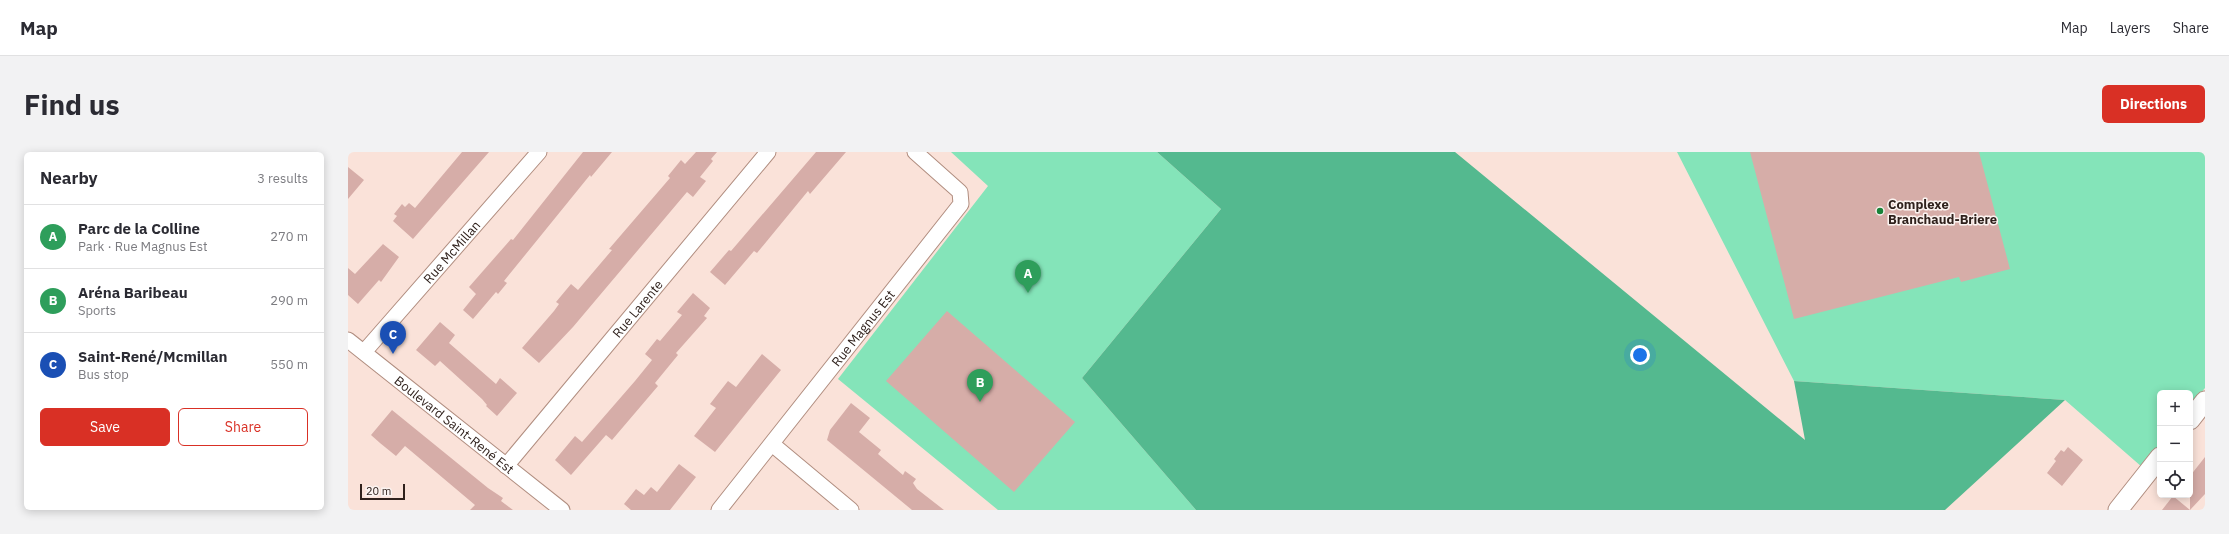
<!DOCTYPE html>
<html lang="en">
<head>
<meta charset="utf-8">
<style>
  body { margin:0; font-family:"IBM Plex Sans",sans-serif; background:#f2f2f3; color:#2b2b33 }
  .controls { position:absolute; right:12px; bottom:12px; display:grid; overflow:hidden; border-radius:6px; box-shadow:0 2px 10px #0003 }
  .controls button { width:36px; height:36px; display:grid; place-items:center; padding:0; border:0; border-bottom:1px solid #e1e1e2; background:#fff; color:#2b2b33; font:20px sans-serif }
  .scale { position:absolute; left:12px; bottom:10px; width:45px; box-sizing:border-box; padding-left:4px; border:2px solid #2f211c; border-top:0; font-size:11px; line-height:14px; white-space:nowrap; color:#2f211c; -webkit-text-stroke:3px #fbf3f0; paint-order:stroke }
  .you { position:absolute; left:1292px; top:203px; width:14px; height:14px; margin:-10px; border:3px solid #fff; border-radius:50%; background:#1a73e8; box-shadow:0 0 0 6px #1a73e833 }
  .badge { display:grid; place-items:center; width:26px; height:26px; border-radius:50%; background:#d93025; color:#fff; font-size:13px; font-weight:700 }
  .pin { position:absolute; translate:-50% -33px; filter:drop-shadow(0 1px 2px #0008) }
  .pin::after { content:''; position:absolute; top:21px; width:14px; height:12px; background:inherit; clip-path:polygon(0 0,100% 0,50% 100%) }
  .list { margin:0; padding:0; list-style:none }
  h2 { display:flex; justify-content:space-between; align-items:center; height:52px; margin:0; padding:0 16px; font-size:17px }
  h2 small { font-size:13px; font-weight:400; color:#7c7c81 }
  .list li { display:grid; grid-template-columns:26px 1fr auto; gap:12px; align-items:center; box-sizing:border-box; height:64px; padding:0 16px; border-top:1px solid #e1e1e2 }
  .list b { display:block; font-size:15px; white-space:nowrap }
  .list p { margin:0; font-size:13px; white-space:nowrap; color:#7c7c81 }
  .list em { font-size:13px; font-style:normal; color:#7c7c81 }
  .actions { display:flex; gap:8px; padding:12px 16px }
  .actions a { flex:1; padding:9px 0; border:1px solid #d93025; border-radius:6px; text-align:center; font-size:14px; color:#d93025 }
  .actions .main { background:#d93025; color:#fff }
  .icon { flex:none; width:22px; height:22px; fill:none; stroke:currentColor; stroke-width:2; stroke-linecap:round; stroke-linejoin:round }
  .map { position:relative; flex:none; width:1857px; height:358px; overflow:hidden; border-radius:6px }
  header { display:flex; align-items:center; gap:24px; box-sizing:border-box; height:56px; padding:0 20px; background:#fff; border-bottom:1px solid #e1e1e2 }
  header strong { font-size:19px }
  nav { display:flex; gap:22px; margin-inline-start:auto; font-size:14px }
  .intro { display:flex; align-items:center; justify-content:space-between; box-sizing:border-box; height:96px; padding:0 24px }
  h1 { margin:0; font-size:28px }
  .button { padding:10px 18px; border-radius:6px; background:#d93025; color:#fff; font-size:14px; font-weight:700 }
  main { display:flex; gap:24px; padding:0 24px }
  aside { flex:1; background:#fff; border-radius:6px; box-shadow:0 2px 10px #0003 }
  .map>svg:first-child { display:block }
  .green { fill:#84e4b9 }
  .forest { fill:#54b98f }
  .building { fill:#d6ada8 }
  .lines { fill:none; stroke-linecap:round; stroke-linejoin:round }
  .minor-casing { stroke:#b18e80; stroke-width:17 }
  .major-casing { stroke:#b18e80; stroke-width:21 }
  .minor { stroke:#fff; stroke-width:15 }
  .major { stroke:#fff; stroke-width:19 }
  .poi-dot { fill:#198339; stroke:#fbf3f0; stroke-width:1.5 }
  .labels { text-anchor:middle; stroke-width:3; stroke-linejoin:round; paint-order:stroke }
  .poi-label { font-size:13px; font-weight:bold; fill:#2f211c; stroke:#fbf3f0; text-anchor:start }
  .street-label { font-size:13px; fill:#2f211c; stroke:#fbf3f0 }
</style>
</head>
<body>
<header>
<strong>Map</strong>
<nav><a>Map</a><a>Layers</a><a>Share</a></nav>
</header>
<div class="intro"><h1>Find us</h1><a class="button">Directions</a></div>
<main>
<aside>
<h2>Nearby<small>3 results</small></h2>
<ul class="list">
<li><span class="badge" style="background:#2e9e5b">A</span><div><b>Parc de la Colline</b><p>Park · Rue Magnus Est</p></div><em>270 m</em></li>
<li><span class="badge" style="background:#2e9e5b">B</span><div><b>Aréna Baribeau</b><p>Sports</p></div><em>290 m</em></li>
<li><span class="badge" style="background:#1a4fb4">C</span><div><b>Saint-René/Mcmillan</b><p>Bus stop</p></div><em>550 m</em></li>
</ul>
<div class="actions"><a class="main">Save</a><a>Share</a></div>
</aside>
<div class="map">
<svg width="1857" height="358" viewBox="0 0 1857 358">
  <rect width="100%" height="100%" fill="#fae2d9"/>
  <path class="green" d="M603,0H809L873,57L734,226L848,358H650L490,227L640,34Z
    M1329,0H1857V236L1842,254V241H1812V292L1794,315L1717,248L1446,229Z"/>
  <path class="forest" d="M809,0H1107L1457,288L1446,229L1717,248L1597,358H848L734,226L873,57Z"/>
  <path class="building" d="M114,0H141L65,87L45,69L49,64L46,62L54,52L57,55L61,51L67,56Z
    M235,0H264L243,25L242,23L156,129L159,131L150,142L148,140L125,167L115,158L128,142L121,135L163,87L165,88Z
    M348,0H369L363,7L365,9L352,25L358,29L345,45L339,40L225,175L191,211L174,196L206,159L211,152L208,150L223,132L230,138L264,98L261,97L322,26L320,24L333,8L337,12Z
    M468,0H498L462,42L460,39L409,101L406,99L377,133L362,120L381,98L383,99Z
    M1402,0H1631L1662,117L1613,130L1611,125L1446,167Z
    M0,15L16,28L0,47Z
    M35,92L51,105L33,130L31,128L10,152L0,143V116L7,122Z
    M345,141L362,156L356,164L359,166L328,201L330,203L307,231L310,234L264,288L258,283L223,323L207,308L227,284L234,290L287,229L304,208L297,202L309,187L312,189L334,163L329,160Z
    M599,159L727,270L666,340L538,229Z
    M92,170L107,183L101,191L148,232L152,226L169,241L149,264L138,254L139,253L134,247L92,209L87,214L68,198Z
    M414,202L433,218L367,300L346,284L368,256L362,252L380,229L388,235Z
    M503,251L522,266L511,280L533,298L530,302L555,323L557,319L568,327L565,331L569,337L596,358H564L479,288L482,278Z
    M44,258L140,336L155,346L153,349L165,358H122L127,353L57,294L48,304L32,291L23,283Z
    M1720,295L1735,308L1714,334L1699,321L1708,309L1706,307L1713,298L1716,300Z
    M1857,305V342L1842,358V324Z
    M331,312L348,325L322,358H283L276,352L288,337L296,343L303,335L309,340Z
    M1825,344L1842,358H1814Z"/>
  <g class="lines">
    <g class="minor-casing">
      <g id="minor">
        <path id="s1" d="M0,188L214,358"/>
        <path id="s2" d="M16,200L191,0"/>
        <path d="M424,292L503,358"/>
        <path id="s3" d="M158,314L420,0"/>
        <path id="s4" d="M371,358L613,52L612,40L567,0"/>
      </g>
    </g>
    <g class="major-casing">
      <path id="major" d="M1842,268L1857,249
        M1770,358L1812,305"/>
    </g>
    <use href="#minor" class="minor"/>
    <use href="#major" class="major"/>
  </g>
  <circle class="poi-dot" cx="1532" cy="59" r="4"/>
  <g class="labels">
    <g class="poi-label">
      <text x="1540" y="57">Complexe<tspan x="1540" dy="15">Branchaud-Briere</tspan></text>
    </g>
    <g class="street-label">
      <text dy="5" stroke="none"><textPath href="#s2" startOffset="133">Rue McMillan</textPath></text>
      <text dy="5" stroke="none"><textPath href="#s3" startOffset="205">Rue Larente</textPath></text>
      <text dy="5" stroke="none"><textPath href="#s4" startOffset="232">Rue Magnus Est</textPath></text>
      <text dy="5" stroke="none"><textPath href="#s1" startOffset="136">Boulevard Saint-René Est</textPath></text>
    </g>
  </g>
</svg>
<div class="controls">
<button>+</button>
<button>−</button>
<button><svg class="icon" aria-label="locate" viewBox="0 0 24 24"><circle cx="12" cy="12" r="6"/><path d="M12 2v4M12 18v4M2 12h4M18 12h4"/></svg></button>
</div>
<div class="scale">20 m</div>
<div class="you"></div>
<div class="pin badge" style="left:680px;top:141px;background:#2e9e5b">A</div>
<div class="pin badge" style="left:632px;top:250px;background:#2e9e5b">B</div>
<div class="pin badge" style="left:45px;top:202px;background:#1a4fb4">C</div>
</div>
</main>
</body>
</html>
